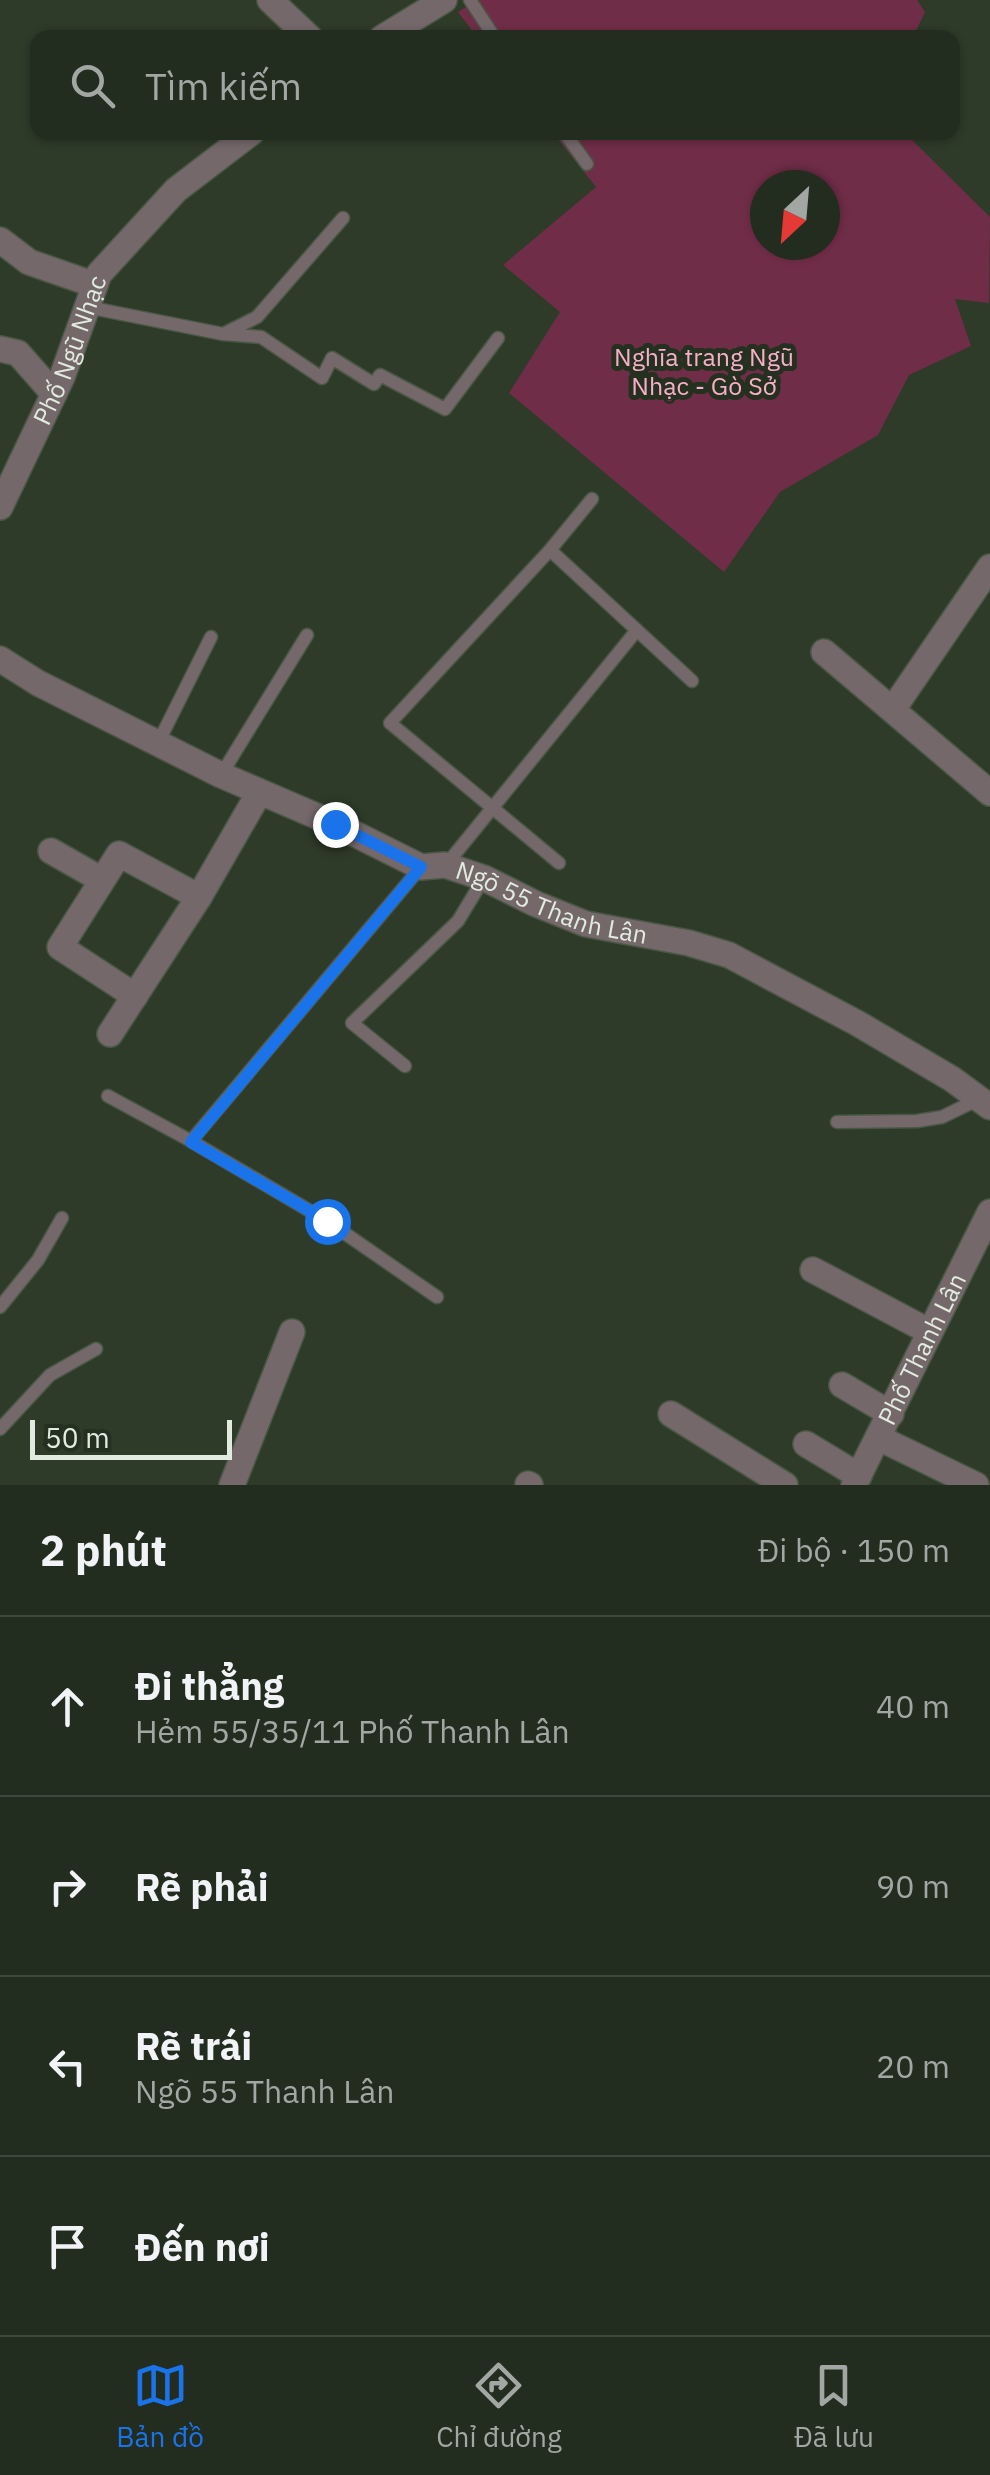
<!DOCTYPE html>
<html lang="vi">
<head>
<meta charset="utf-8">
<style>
  body { margin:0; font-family:"IBM Plex Sans",sans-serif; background:#2a3428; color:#f1f3f6 }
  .compass { position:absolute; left:750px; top:170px; width:90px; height:90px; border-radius:50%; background:#222c1f; box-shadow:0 2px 8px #0004; rotate:206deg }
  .scale { position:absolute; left:30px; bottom:25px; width:202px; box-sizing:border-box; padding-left:10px; border:5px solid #e2ebdf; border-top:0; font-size:28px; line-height:35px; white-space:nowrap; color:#e2ebdf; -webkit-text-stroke:8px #243120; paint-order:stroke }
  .stop { position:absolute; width:30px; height:30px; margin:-22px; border:8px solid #1a73e8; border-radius:50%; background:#fff }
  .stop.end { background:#1a73e8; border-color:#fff; box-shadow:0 2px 10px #0008 }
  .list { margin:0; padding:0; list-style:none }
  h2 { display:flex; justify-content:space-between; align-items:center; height:130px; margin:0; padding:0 40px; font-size:42px }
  h2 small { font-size:32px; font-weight:400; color:#a2a7a4 }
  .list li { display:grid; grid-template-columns:65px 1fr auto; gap:30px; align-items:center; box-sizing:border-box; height:180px; padding:0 40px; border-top:2px solid #3f483d }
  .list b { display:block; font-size:38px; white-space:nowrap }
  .list p { margin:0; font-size:32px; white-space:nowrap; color:#a2a7a4 }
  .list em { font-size:32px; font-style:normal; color:#a2a7a4 }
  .icon { flex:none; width:55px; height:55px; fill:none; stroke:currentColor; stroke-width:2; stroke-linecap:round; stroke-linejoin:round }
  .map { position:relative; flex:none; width:990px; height:1485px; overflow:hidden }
  .search { position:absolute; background:#222c1f; box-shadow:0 2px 8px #0004; left:30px; right:30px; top:30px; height:110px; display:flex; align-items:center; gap:25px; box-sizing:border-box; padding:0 35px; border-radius:20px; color:#a2a7a4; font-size:38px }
  .sheet { height:850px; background:#222c1f }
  nav { display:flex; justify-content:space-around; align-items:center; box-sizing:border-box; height:140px; border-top:2px solid #3f483d; background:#222c1f; font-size:28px; color:#a2a7a4 }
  nav a { display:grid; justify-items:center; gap:5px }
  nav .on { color:#1a73e8 }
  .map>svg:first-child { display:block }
  .green { fill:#702d47; fill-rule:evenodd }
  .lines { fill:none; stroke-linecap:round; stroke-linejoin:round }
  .service-casing { stroke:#4b5746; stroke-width:15 }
  .minor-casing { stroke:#4b5746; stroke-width:28 }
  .tertiary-casing { stroke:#4b5746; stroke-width:28 }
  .service { stroke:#74686b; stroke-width:12 }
  .minor { stroke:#74686b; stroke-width:25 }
  .tertiary { stroke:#74686b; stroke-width:25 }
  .route { stroke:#1a73e8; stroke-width:12 }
  .labels { text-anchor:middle; stroke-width:10; stroke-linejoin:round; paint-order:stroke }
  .street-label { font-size:25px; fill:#e2ebdf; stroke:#243120 }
  .park-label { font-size:25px; fill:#f8aec6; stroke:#243120 }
</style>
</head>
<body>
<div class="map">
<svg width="990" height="1485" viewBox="0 0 990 1485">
  <rect width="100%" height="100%" fill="#2e3b29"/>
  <path class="green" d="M477,0H917L925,12L913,37L478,38L458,12Z
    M553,133H905L990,217L989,303L955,299L971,346L909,375L878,435L780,492L724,572L509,393L560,312L503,265L596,187ZM765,185H825V245H765Z"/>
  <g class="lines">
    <g class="service-casing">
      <path id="service" d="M470,0L495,38
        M564,132L587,164
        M87,307L223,334L261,337L322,378L332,358L374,384L380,375L445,409L498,338
        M225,333L257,317L343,218
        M592,499L550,550L692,681
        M550,550L390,723L559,863
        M158,743L211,637
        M221,775L307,635
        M446,865L637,630
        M405,1066L352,1023L458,921L484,878
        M108,1096L191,1141L421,867
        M837,1122L917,1121L942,1117L979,1099
        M191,1141L327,1221L437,1297
        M0,1307L38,1260L62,1218
        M0,1429L50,1375L96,1349"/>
    </g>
    <g class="minor-casing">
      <g id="minor">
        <path d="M270,0L310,38"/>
        <path d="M382,38L444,0"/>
        <path d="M0,240L29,262L95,285"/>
        <path d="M0,349L18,353L54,394"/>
        <path id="s1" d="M0,507L62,377L99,274L176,190L252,132"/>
        <path d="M824,652L990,793"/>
        <path id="s2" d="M0,659L38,683L221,775L335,824L421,867L445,865L484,878L536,904L586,924L689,943L729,955L857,1023L952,1079L990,1107"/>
        <path d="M893,709L990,567"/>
        <path d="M51,851L102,880"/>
        <path d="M135,996L60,947L119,854L199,897"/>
        <path d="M110,1034L199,897L259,793"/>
        <path d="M813,1270L930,1332"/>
        <path d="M842,1385L891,1414"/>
        <path d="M671,1414L785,1485"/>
        <path d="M879,1438L976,1485"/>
        <path d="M806,1444L859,1476"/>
        <path d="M528,1484L530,1485"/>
        <path d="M232,1485L292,1332"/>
      </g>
    </g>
    <g class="tertiary-casing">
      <g id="tertiary">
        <path id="s3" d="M854,1485L990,1212"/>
      </g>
    </g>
    <use href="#service" class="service"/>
    <use href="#minor" class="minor"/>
    <use href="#tertiary" class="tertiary"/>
  </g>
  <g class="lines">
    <path class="route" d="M327,1221L191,1142L421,867L335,824"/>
  </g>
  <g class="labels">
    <g class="street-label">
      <text dy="9" stroke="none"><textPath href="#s1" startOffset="172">Phố Ngũ Nhạc</textPath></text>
      <text dy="9" stroke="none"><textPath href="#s2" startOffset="608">Ngõ 55 Thanh Lân</textPath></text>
      <text dy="9" stroke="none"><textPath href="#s3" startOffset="152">Phố Thanh Lân</textPath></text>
    </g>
    <g class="park-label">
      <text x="704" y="366">Nghĩa trang Ngũ<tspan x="704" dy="29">Nhạc - Gò Sở</tspan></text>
    </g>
  </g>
</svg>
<svg class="compass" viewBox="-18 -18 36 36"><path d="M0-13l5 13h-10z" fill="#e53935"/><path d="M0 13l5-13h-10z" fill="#a2a7a4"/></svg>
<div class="scale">50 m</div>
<div class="stop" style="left:327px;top:1221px"></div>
<div class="stop end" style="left:335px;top:824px"></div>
<div class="search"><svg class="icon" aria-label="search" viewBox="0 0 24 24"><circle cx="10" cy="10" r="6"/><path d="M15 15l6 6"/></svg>Tìm kiếm</div>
</div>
<section class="sheet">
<h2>2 phút<small>Đi bộ · 150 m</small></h2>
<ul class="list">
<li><svg class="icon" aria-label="ahead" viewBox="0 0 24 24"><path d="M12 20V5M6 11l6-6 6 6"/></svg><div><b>Đi thẳng</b><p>Hẻm 55/35/11 Phố Thanh Lân</p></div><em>40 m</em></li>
<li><svg class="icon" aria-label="right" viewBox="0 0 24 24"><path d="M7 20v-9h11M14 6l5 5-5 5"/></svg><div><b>Rẽ phải</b></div><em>90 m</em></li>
<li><svg class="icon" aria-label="left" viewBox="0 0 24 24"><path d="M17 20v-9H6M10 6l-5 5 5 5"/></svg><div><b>Rẽ trái</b><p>Ngõ 55 Thanh Lân</p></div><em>20 m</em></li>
<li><svg class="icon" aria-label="arrive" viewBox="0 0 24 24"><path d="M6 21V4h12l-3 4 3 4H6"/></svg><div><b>Đến nơi</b></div></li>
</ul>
</section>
<nav>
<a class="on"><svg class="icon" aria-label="map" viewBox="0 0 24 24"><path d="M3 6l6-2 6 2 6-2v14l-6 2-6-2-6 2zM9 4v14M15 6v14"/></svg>Bản đồ</a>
<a><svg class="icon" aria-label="directions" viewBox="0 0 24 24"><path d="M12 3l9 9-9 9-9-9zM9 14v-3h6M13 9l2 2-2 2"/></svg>Chỉ đường</a>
<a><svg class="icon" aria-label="saved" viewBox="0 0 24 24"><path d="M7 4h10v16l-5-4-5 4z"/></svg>Đã lưu</a>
</nav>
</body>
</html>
